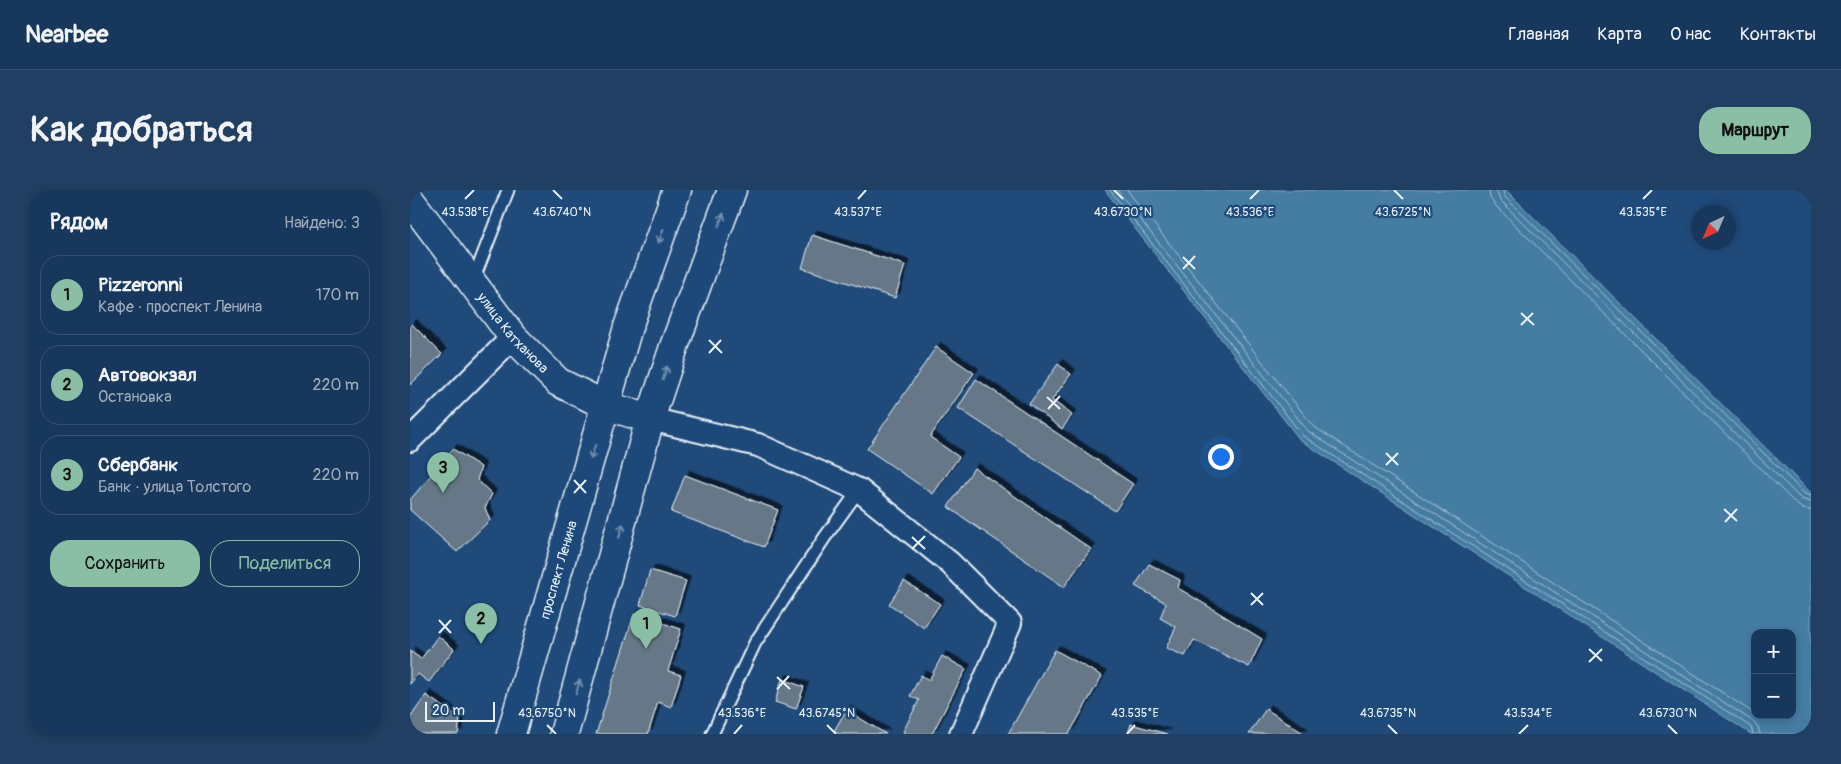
<!DOCTYPE html>
<html lang="ru">
<head>
<meta charset="utf-8">
<style>
  body { margin:0; font-family:Pangolin,sans-serif; background:#203f62; color:#f1f3f6 }
  .controls { position:absolute; right:15px; bottom:15px; display:grid; overflow:hidden; border-radius:10px; box-shadow:0 2px 8px #0003 }
  .controls button { width:45px; height:45px; display:grid; place-items:center; padding:0; border:0; border-bottom:1px solid #365272; background:#17385c; color:#f1f3f6; font:25px sans-serif }
  .compass { position:absolute; left:1281px; top:15px; width:45px; height:45px; border-radius:50%; background:#17385c; box-shadow:0 2px 8px #0003; rotate:224deg }
  .scale { position:absolute; left:15px; bottom:12px; width:70px; box-sizing:border-box; padding-left:5px; border:2px solid #e8f1f8; border-top:0; font-size:14px; line-height:18px; white-space:nowrap; color:#e8f1f8; -webkit-text-stroke:4px #1f4a7a; paint-order:stroke }
  .you { position:absolute; left:810px; top:266px; width:18px; height:18px; margin:-12px; border:4px solid #fff; border-radius:50%; background:#1a73e8; box-shadow:0 0 0 8px #1a73e833 }
  .badge { display:grid; place-items:center; width:32px; height:32px; border-radius:50%; background:#8abfa5; color:#111; font-size:16px; font-weight:700 }
  .pin { position:absolute; translate:-50% -41px; filter:drop-shadow(0 1px 2px #0008) }
  .pin::after { content:''; position:absolute; top:26px; width:18px; height:15px; background:inherit; clip-path:polygon(0 0,100% 0,50% 100%) }
  .list { margin:0; padding:0; list-style:none }
  h2 { display:flex; justify-content:space-between; align-items:center; height:65px; margin:0; padding:0 20px; font-size:21px }
  h2 small { font-size:16px; font-weight:400; color:#9eacbb }
  .list li { display:grid; grid-template-columns:32px 1fr auto; gap:15px; align-items:center; box-sizing:border-box; height:80px; margin:0 10px 10px; padding:0 10px; border:1px solid #365272; border-radius:20px }
  .list b { display:block; font-size:19px; white-space:nowrap }
  .list p { margin:0; font-size:16px; white-space:nowrap; color:#9eacbb }
  .list em { font-size:16px; font-style:normal; color:#9eacbb }
  .actions { display:flex; gap:10px; padding:15px 20px }
  .actions a { flex:1; padding:11px 0; border:1px solid #8abfa5; border-radius:20px; text-align:center; font-size:18px; color:#8abfa5 }
  .actions .main { background:#8abfa5; color:#111 }
  .map { position:relative; flex:none; width:1401px; height:544px; overflow:hidden; border-radius:20px }
  header { display:flex; align-items:center; gap:30px; box-sizing:border-box; height:70px; padding:0 25px; background:#17385c; border-bottom:1px solid #365272 }
  header strong { font-size:24px }
  nav { display:flex; gap:28px; margin-inline-start:auto; font-size:18px }
  .intro { display:flex; align-items:center; justify-content:space-between; box-sizing:border-box; height:120px; padding:0 30px }
  h1 { margin:0; font-size:35px }
  .button { padding:12px 22px; border-radius:20px; background:#8abfa5; color:#111; font-size:18px; font-weight:700 }
  main { display:flex; gap:30px; padding:0 30px }
  aside { flex:1; background:#17385c; border-radius:20px; box-shadow:0 2px 8px #0003 }
  .map>svg:first-child { display:block }
  .water { fill:#457ba2; stroke:#86aac4; fill-rule:evenodd }
  .lines { fill:none; stroke-linecap:round; stroke-linejoin:round }
  .shore { stroke:#a7c2d6; stroke-width:1 }
  .building { fill:#667887; stroke:#e8f1f8; filter:url(#shadow) }
  .service-casing { stroke:#e8f1f8; stroke-width:15 }
  .minor-casing { stroke:#e8f1f8; stroke-width:26 }
  .tertiary-casing { stroke:#e8f1f8; stroke-width:31 }
  .secondary-casing { stroke:#e8f1f8; stroke-width:31 }
  .service { stroke:#1f4a7a; stroke-width:11 }
  .minor { stroke:#1f4a7a; stroke-width:22 }
  .tertiary { stroke:#1f4a7a; stroke-width:28 }
  .secondary { stroke:#1f4a7a; stroke-width:28 }
  .oneway { stroke:#6f8dac }
  .ticks { fill:none; stroke:#e8f1f8; stroke-width:2 }
  .labels { text-anchor:middle; stroke-width:4.5; stroke-linejoin:round; paint-order:stroke }
  .street-label { font-size:14px; fill:#e8f1f8; stroke:#1f4a7a }
  .ticks-label { font-size:12px; text-anchor:middle; fill:#e8f1f8; stroke:#1f4a7a; stroke-width:4.5; stroke-linejoin:round; paint-order:stroke }
</style>
</head>
<body>
<header>
<strong>Nearbee</strong>
<nav><a>Главная</a><a>Карта</a><a>О нас</a><a>Контакты</a></nav>
</header>
<div class="intro"><h1>Как добраться</h1><a class="button">Маршрут</a></div>
<main>
<aside>
<h2>Рядом<small>Найдено: 3</small></h2>
<ul class="list">
<li><span class="badge">1</span><div><b>Pizzeronni</b><p>Кафе · проспект Ленина</p></div><em>170 m</em></li>
<li><span class="badge">2</span><div><b>Автовокзал</b><p>Остановка</p></div><em>220 m</em></li>
<li><span class="badge">3</span><div><b>Сбербанк</b><p>Банк · улица Толстого</p></div><em>220 m</em></li>
</ul>
<div class="actions"><a class="main">Сохранить</a><a>Поделиться</a></div>
</aside>
<div class="map">
<svg width="1401" height="544" viewBox="0 0 1401 544">
  <defs>
    <filter id="shadow"><feDropShadow dx="4.5" dy="-4.5" stdDeviation="0" flood-color="#0009"/></filter>
  </defs>
  <rect width="100%" height="100%" fill="#1f4a7a"/>
  <filter id="ink" filterUnits="userSpaceOnUse"><feTurbulence type="fractalNoise" baseFrequency=".02" numOctaves="2"/><feDisplacementMap in="SourceGraphic" scale="10" xChannelSelector="R" yChannelSelector="G"/><feConvolveMatrix kernelMatrix="1 2 1 2 8 2 1 2 1" color-interpolation-filters="sRGB"/></filter>
  <g filter="url(#ink)">
    <path class="water" d="M695,0H1096L1401,303V544H1341L890,250ZM1345,443H1382V525H1345Z"/>
    <g class="lines">
      <path class="shore" d="M700,0L893,246L1341,537L1343,544
        M707,0L898,241L1344,532L1348,537L1350,544
        M717,0L903,236L1345,524
        M1079,0L1080,8L1085,15L1386,314L1393,319L1401,320
        M1086,0L1090,10L1391,309L1401,312
        M1093,0L1094,6L1395,304L1401,306"/>
    </g>
    <path class="building" d="M402,45L495,75L485,108L392,78Z
      M2,134L32,164L0,195V136Z
      M526,157L564,183L520,247L549,267L523,304L457,259Z
      M648,174L661,184L642,210L662,225L652,239L619,214Z
      M566,189L723,294L705,321L548,218Z
      M43,259L71,277L67,290L82,304L75,318L80,330L47,362L0,320V310Z
      M564,278L681,359L654,397L538,317Z
      M275,285L368,320L354,357L261,322Z
      M739,374L770,390L768,398L852,449L839,477L784,450L775,466L756,458L766,437L750,428L756,413L725,396Z
      M240,380L276,391L265,426L230,415Z
      M494,391L530,414L514,438L479,414Z
      M224,424L271,439L258,481L271,485L261,517L248,512L238,544H186Z
      M28,446L44,459L19,492L8,484L0,494V461L11,469Z
      M645,460L692,486L659,544H598Z
      M532,466L556,479L522,544H496L493,542L509,510L500,506L511,485L519,490Z
      M372,489L394,497L386,519L365,512Z
      M16,505L50,529L48,544H0V528Z
      M856,519L893,543L892,544H839Z
      M436,520L476,544H429L424,541Z
      M721,534L757,544H718Z"/>
    <g class="lines">
      <g class="service-casing">
        <path id="service" d="M63,91L98,0
          M302,544L345,453L415,347L449,300"/>
      </g>
      <g class="minor-casing">
        <path id="minor" d="M240,229L348,255L449,300L540,373L600,433L551,544
          M0,250L103,147"/>
      </g>
      <g class="tertiary-casing">
        <g id="tertiary">
          <path id="s1" d="M0,10L103,147L148,192L197,216L240,229"/>
        </g>
      </g>
      <g class="secondary-casing">
        <g id="secondary">
          <path id="s2" d="M101,544L218,137L267,0"/>
          <path d="M154,544L240,229L265,154L322,0"/>
        </g>
      </g>
      <use href="#service" class="service"/>
      <use href="#minor" class="minor"/>
      <use href="#tertiary" class="tertiary"/>
      <use href="#secondary" class="secondary"/>
    </g>
    <defs><path id="oneway-shaft" d="M-6 0H5M1.5-3L5.5 0L1.5 3" fill="none" stroke-width="1.6" stroke-linecap="round" stroke-linejoin="round" transform="scale(1.25)"/></defs>
    <g class="oneway">
      <use href="#oneway-shaft" transform="translate(311 30) rotate(-69)"/>
      <use href="#oneway-shaft" transform="translate(251 46) rotate(110)"/>
      <use href="#oneway-shaft" transform="translate(255 183) rotate(-72)"/>
      <use href="#oneway-shaft" transform="translate(183 262) rotate(107)"/>
      <use href="#oneway-shaft" transform="translate(211 341) rotate(-75)"/>
      <use href="#oneway-shaft" transform="translate(168 497) rotate(-74)"/>
    </g>
  </g>
  <path class="ticks" d="M143,0L152,9M704,0L713,9M984,0L993,9M55,9L64,0M448,9L456,0M840,9L849,0M1233,9L1242,0M773,67L785,79M773,79L785,66M1111,123L1124,135M1111,135L1123,123M299,150L312,163M299,163L311,150M637,207L650,219M638,219L650,206M976,263L988,275M976,275L988,263M164,290L176,303M164,303L176,290M1314,319L1327,331M1315,332L1327,319M502,347L515,359M502,359L515,346M841,403L853,415M841,415L853,403M29,430L41,443M29,443L41,430M1179,459L1192,471M1179,472L1192,459M367,487L380,499M367,499L379,486M137,535L146,544M417,535L426,544M978,535L987,544M1258,535L1267,544M324,544L332,535M717,544L725,535M1109,544L1118,535"/>
  <g class="labels">
    <g class="street-label">
      <text dy="5" stroke="none"><textPath href="#s1" startOffset="168">улица Катханова</textPath></text>
      <text dy="5" stroke="none"><textPath href="#s2" startOffset="171">проспект Ленина</textPath></text>
    </g>
  </g>
  <g class="ticks-label">
    <text x="152" y="26">43.6740°N</text>
    <text x="713" y="26">43.6730°N</text>
    <text x="993" y="26">43.6725°N</text>
    <text x="448" y="26">43.537°E</text>
    <text x="55" y="26">43.538°E</text>
    <text x="840" y="26">43.536°E</text>
    <text x="1233" y="26">43.535°E</text>
    <text x="332" y="527">43.536°E</text>
    <text x="725" y="527">43.535°E</text>
    <text x="1118" y="527">43.534°E</text>
    <text x="137" y="527">43.6750°N</text>
    <text x="417" y="527">43.6745°N</text>
    <text x="978" y="527">43.6735°N</text>
    <text x="1258" y="527">43.6730°N</text>
  </g>
</svg>
<div class="controls">
<button>+</button>
<button>−</button>
</div>
<svg class="compass" viewBox="-18 -18 36 36"><path d="M0-13l5 13h-10z" fill="#e53935"/><path d="M0 13l5-13h-10z" fill="#9eacbb"/></svg>
<div class="scale">20 m</div>
<div class="you"></div>
<div class="pin badge" style="left:236px;top:459px">1</div>
<div class="pin badge" style="left:71px;top:454px">2</div>
<div class="pin badge" style="left:33px;top:303px">3</div>
</div>
</main>
</body>
</html>
